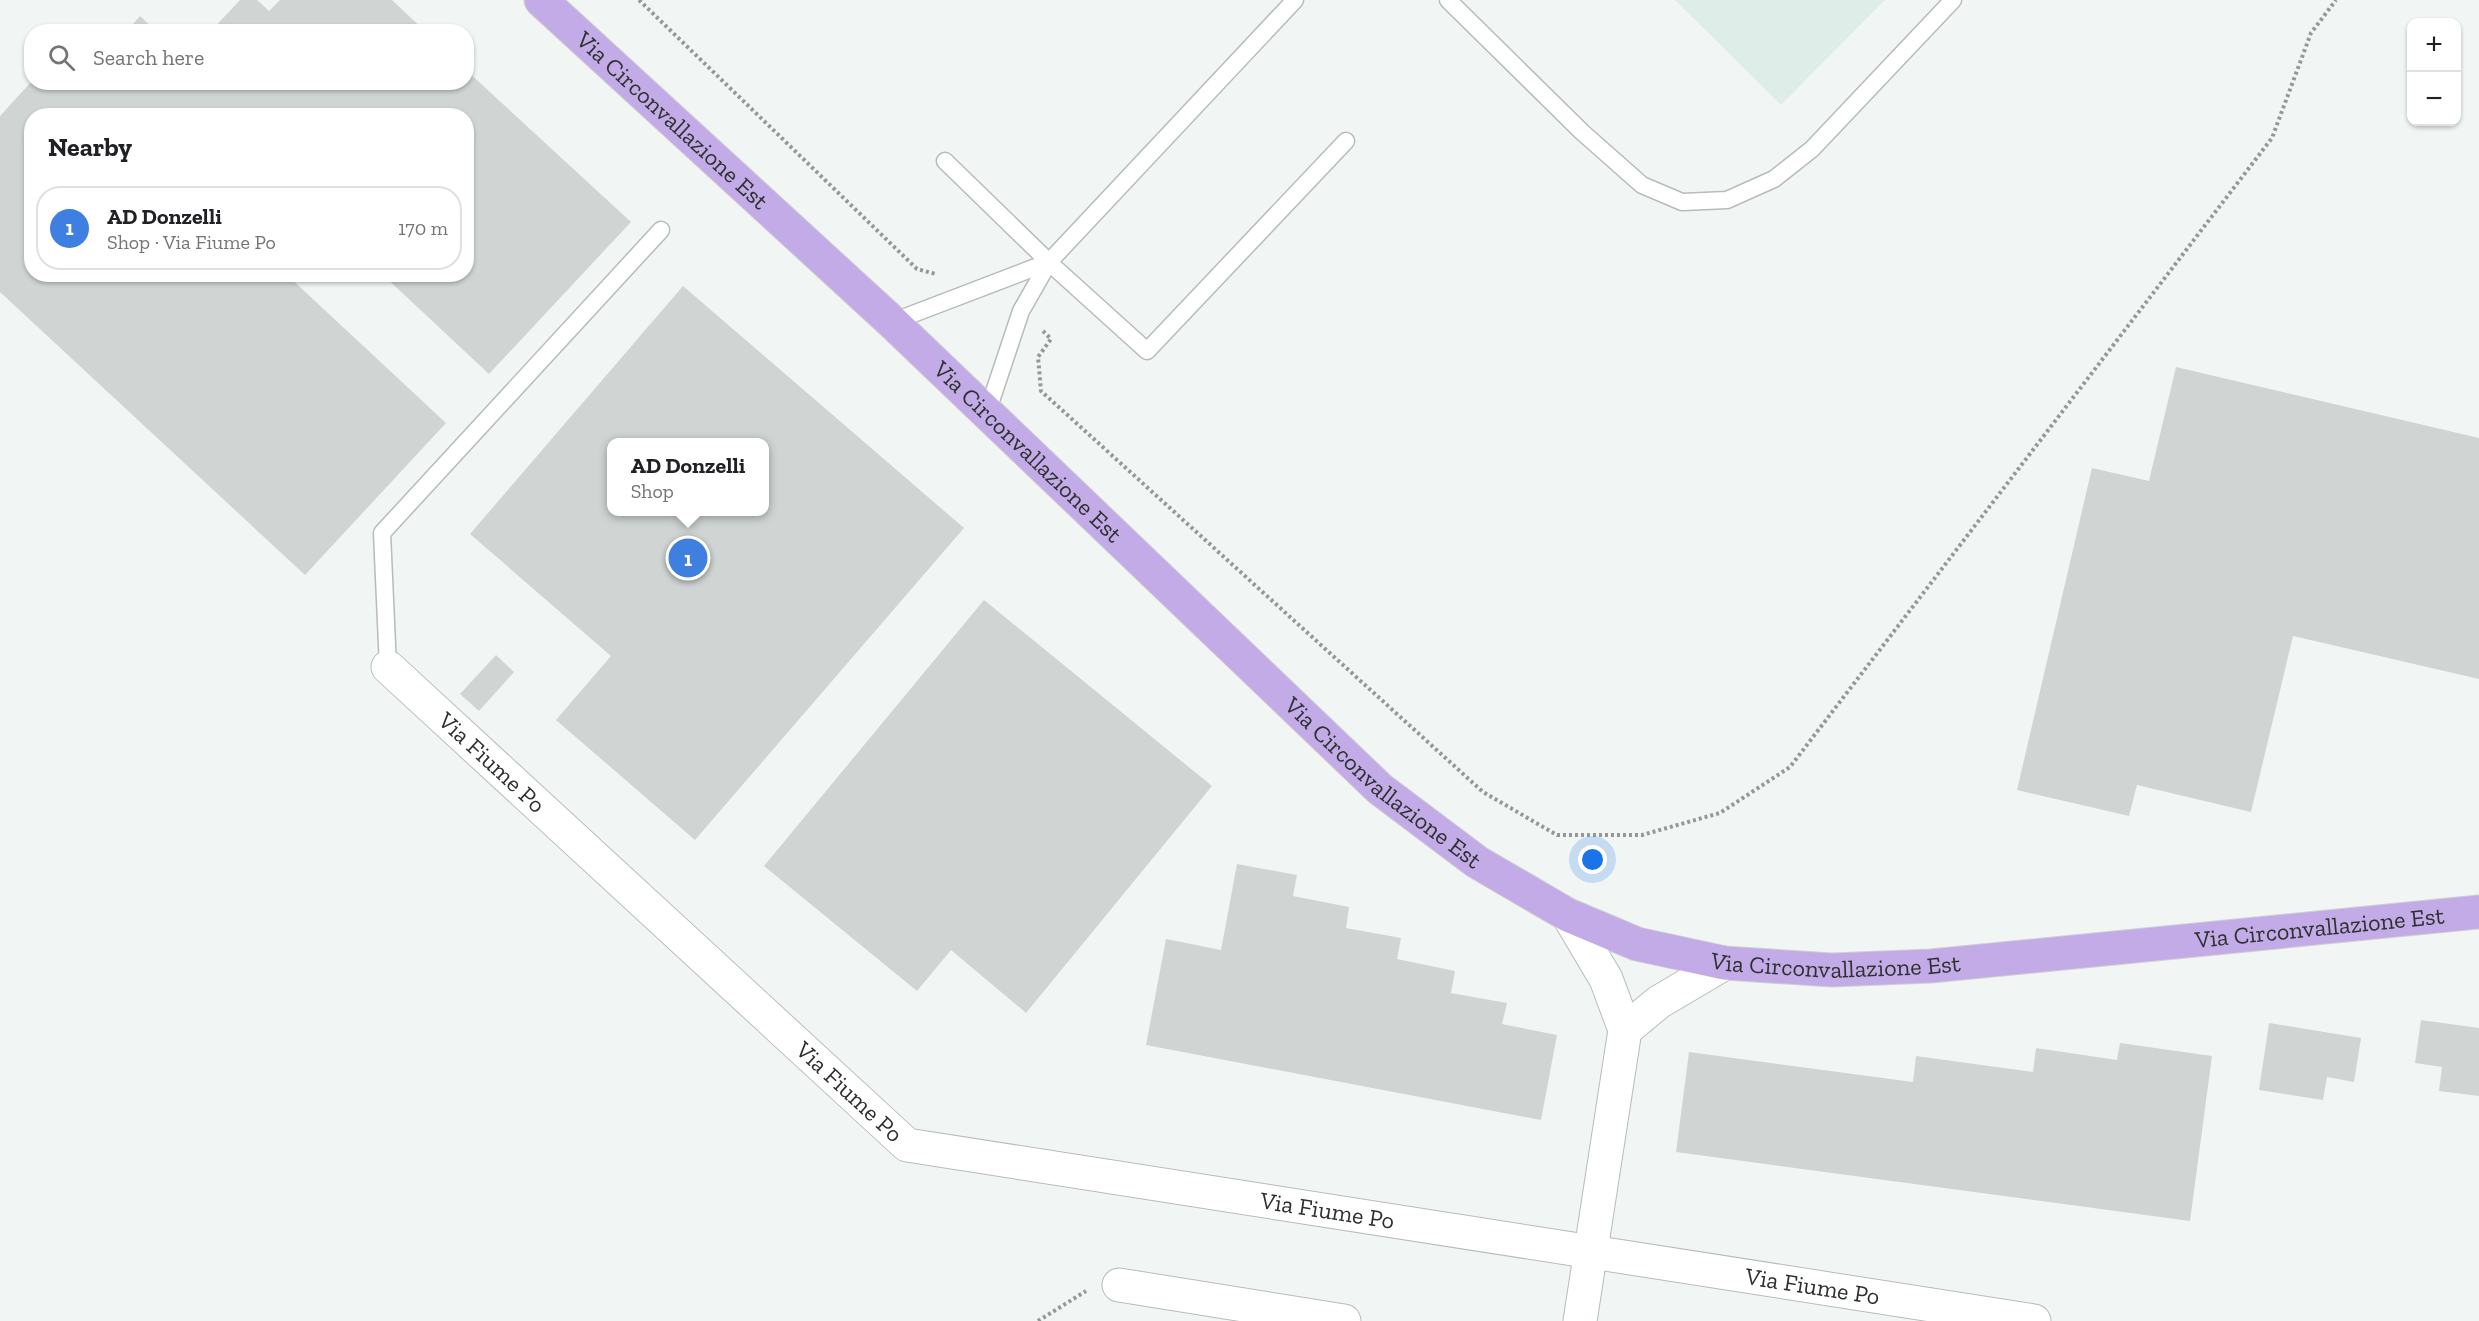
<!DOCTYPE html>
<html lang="en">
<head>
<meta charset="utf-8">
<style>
  body { margin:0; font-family:"Zilla Slab",serif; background:#f6f6f6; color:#202124 }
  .controls { position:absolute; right:18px; top:18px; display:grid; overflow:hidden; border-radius:12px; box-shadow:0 2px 4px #0004 }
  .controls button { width:54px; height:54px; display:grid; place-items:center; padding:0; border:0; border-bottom:2px solid #e0e0e0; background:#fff; color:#202124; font:30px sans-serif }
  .you { position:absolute; left:1593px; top:860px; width:21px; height:21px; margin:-15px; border:4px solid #fff; border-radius:50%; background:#1a73e8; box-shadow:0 0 0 9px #1a73e833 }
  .badge { display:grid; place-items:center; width:39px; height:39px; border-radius:50%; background:#1a73e8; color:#fff; font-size:20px; font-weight:700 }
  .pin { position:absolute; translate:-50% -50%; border:3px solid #fff; box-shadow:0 2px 6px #0006 }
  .popup { position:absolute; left:607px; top:438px; width:162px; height:78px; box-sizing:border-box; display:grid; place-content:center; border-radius:12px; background:#fff; filter:drop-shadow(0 2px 4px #0005); font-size:20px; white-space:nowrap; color:#757577 }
  .popup b { font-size:22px; color:#202124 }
  .popup::after { content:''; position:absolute; left:50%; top:100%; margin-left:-12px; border:12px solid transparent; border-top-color:#fff }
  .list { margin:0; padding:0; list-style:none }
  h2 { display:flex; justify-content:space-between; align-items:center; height:78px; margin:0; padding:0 24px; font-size:26px }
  h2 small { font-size:20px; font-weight:400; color:#757577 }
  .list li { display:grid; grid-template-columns:39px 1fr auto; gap:18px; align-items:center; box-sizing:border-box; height:84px; margin:0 12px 12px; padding:0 12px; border:2px solid #e0e0e0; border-radius:24px }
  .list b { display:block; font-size:22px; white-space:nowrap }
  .list p { margin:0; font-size:20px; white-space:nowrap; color:#757577 }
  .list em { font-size:20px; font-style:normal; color:#757577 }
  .icon { flex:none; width:33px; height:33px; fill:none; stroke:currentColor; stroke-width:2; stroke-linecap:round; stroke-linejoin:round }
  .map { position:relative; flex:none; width:2479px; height:1321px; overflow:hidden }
  .search { position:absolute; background:#fff; box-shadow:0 2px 4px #0004; left:24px; top:24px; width:450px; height:66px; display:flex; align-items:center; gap:15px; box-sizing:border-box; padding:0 21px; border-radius:24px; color:#757577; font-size:22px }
  .panel { position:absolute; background:#fff; box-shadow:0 2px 4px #0004; left:24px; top:108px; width:450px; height:174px; border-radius:24px }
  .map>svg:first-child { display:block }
  .built { fill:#dfede9 }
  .building { fill:#d0d5d4; fill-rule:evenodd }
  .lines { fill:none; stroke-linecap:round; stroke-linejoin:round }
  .lane-casing { stroke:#b7bcbb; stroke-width:19 }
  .street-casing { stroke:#b7bcbb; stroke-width:35 }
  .primary-casing { stroke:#d1d1d1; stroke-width:35 }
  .path { stroke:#959898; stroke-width:4; stroke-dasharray:3 3; stroke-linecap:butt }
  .lane { stroke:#fff; stroke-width:16 }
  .street { stroke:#fff; stroke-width:33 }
  .primary { stroke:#c2abe6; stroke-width:33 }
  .labels { text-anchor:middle; stroke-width:5; stroke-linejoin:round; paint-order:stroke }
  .street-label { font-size:24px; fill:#2e3030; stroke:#fff }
</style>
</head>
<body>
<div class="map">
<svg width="2479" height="1321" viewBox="0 0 2479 1321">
  <rect width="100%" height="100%" fill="#f1f6f5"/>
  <path class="built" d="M1675,0H1885L1781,105Z"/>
  <path class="building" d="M240,0H257L269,11L280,0H392L426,32H210Z
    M140,16L157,32H126Z
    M466,70L631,222L489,374L382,274H466V116H32V274H286L446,423L305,575L0,292V116L31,82H466Z
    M683,286L964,528L695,840L556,720L611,656L470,534ZM612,442H765V512H612Z
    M2176,367L2479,438V679L2293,636L2251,812L2137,785L2129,816L2017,790L2092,468L2149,481Z
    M984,600L1212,786L1026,1013L951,950L917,991L764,866Z
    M496,655L514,672L479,711L460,694Z
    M1237,864L1297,875L1293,896L1349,907L1346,928L1401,938L1397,959L1455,971L1451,993L1507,1003L1502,1024L1557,1035L1541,1120L1146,1045L1166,939L1221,950Z
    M2421,1020L2479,1028V1096L2439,1091L2442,1067L2415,1063Z
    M2269,1023L2361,1038L2354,1082L2327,1077L2323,1100L2259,1090Z
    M2120,1043L2212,1056L2190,1221L1676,1152L1689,1052L1913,1082L1916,1056L2033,1072L2036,1048L2117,1060Z"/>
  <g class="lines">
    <g class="lane-casing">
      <path id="lane" d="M1448,0L1582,132L1642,185L1682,202L1727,200L1774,179L1812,149L1953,0
        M945,161L1054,267L1147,351L1346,141
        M892,322L1049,262
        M987,413L1021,311L1049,262L1295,0
        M388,667L382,533L661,230"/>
    </g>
    <g class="street-casing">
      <g id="street">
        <path id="s1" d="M388,667L907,1145L2034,1321"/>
        <path d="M1568,915L1606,979L1625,1030L1580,1321"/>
        <path d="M1625,1030L1659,1002L1725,963"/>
        <path d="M1119,1285L1344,1321"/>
      </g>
    </g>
    <g class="primary-casing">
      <g id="primary">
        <path id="s2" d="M541,0L892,322L1380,789L1477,862L1568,915L1637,944L1725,963L1832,970L1931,966L2479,912"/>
      </g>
    </g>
    <path class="path" d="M639,0L917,269L936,274
      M1043,331L1051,339L1038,357L1041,391L1483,792L1557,835H1642L1720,813L1790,767L2272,138L2311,33L2336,0
      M1038,1321L1086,1291"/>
    <use href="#lane" class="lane"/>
    <use href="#street" class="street"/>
    <use href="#primary" class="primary"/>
  </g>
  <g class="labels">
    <g class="street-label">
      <text dy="8" stroke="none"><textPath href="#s2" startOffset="178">Via Circonvallazione Est</textPath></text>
      <text dy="8" stroke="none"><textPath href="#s2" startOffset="664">Via Circonvallazione Est</textPath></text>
      <text dy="8" stroke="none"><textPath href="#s1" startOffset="141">Via Fiume Po</textPath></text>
      <text dy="8" stroke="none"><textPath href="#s2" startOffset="1150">Via Circonvallazione Est</textPath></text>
      <text dy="8" stroke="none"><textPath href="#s2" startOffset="2140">Via Circonvallazione Est</textPath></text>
      <text dy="8" stroke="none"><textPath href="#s2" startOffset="1654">Via Circonvallazione Est</textPath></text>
      <text dy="8" stroke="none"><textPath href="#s1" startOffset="627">Via Fiume Po</textPath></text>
      <text dy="8" stroke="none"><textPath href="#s1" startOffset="1131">Via Fiume Po</textPath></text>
      <text dy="8" stroke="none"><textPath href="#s1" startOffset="1622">Via Fiume Po</textPath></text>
    </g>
  </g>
</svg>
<div class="controls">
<button>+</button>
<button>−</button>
</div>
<div class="you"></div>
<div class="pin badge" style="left:688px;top:558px;background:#3f7fe0">1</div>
<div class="popup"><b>AD Donzelli</b>Shop</div>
<div class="search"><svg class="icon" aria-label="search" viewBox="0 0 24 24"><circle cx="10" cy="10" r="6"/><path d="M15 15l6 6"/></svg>Search here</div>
<section class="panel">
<h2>Nearby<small></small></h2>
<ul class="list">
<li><span class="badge" style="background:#3f7fe0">1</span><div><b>AD Donzelli</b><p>Shop · Via Fiume Po</p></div><em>170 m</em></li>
</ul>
</section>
</div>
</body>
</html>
